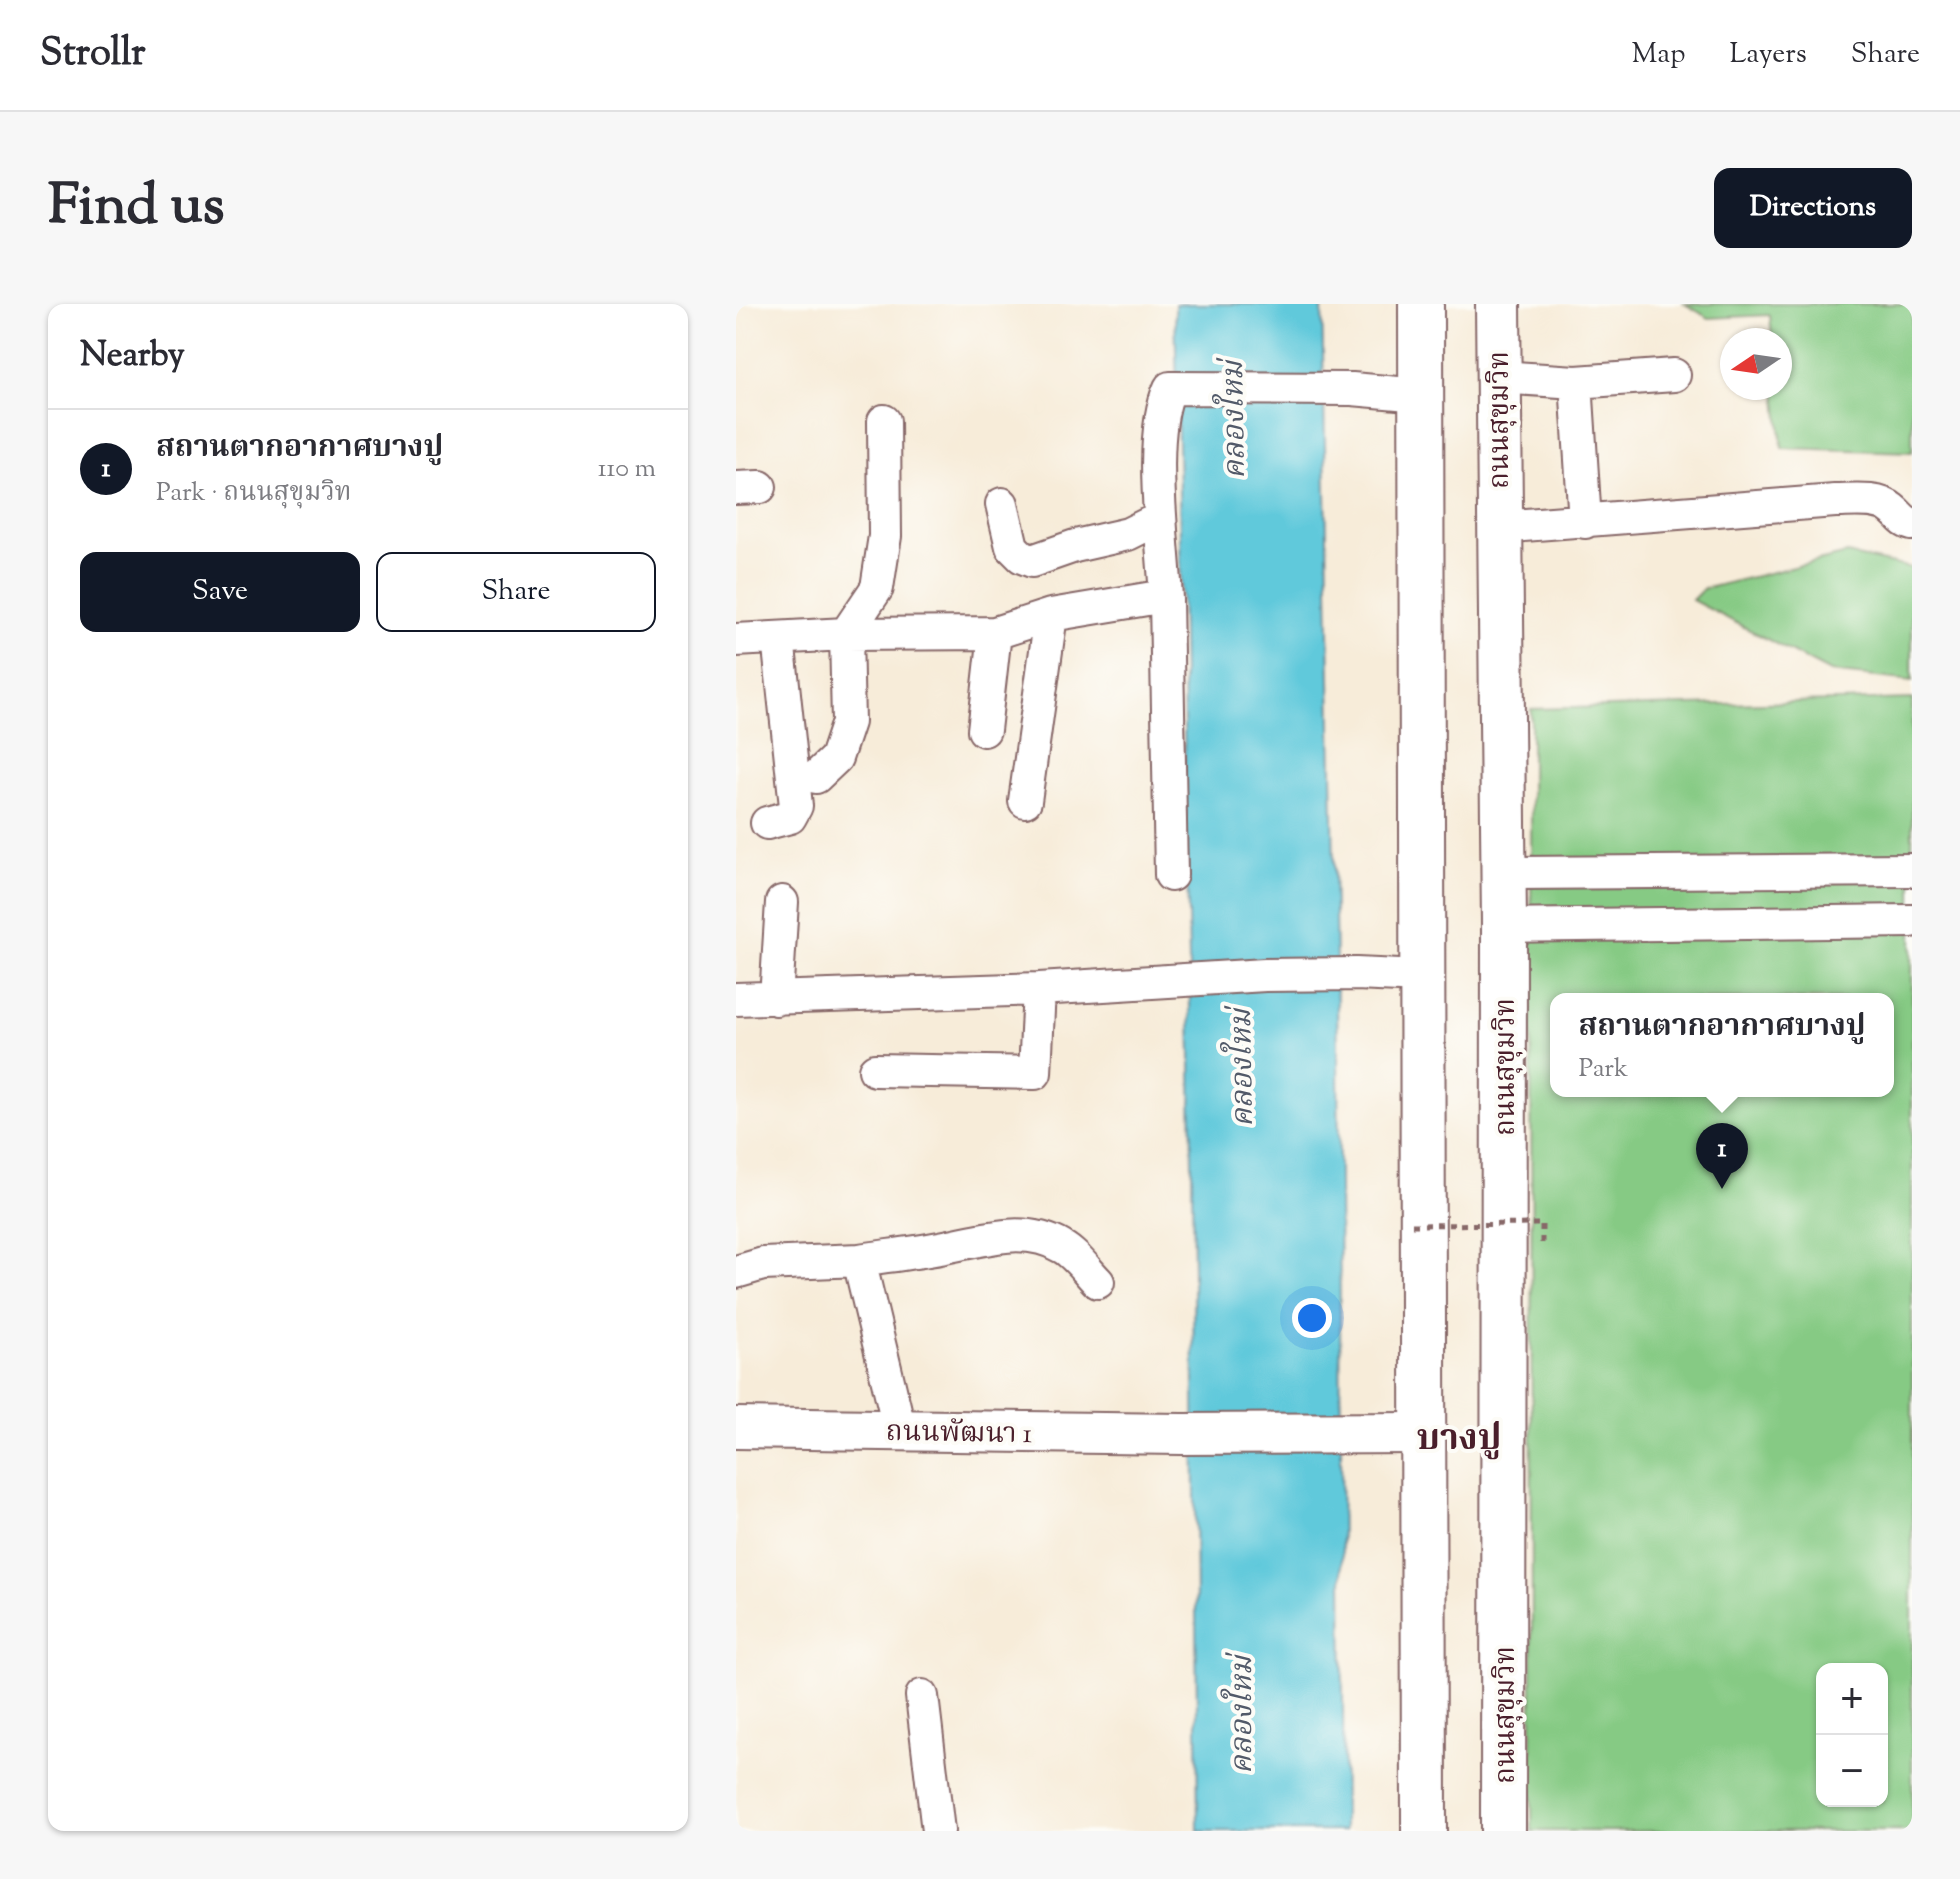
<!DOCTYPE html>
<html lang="en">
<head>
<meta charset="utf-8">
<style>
  body { margin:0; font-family:"Sorts Mill Goudy","Noto Serif Thai",serif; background:#f7f7f7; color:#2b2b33 }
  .controls { position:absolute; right:24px; bottom:24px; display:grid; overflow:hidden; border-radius:16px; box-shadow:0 2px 6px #0004 }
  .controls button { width:72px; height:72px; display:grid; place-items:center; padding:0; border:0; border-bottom:2px solid #e1e1e2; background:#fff; color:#2b2b33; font:40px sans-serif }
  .compass { position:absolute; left:984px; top:24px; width:72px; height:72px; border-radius:50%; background:#fff; box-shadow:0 2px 6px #0004; rotate:257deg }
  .you { position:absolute; left:576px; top:1014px; width:28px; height:28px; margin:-20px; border:6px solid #fff; border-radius:50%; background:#1a73e8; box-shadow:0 0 0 12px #1a73e833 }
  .badge { display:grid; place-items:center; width:52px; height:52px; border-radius:50%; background:#111827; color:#fff; font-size:26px; font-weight:700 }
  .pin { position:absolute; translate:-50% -66px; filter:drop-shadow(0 2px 4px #0008) }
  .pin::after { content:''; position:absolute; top:42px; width:28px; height:24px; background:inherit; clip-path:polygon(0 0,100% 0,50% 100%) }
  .popup { position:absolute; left:814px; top:689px; width:344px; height:104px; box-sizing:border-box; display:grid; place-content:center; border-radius:16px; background:#fff; filter:drop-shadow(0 2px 6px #0005); font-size:26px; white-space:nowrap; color:#7c7c81 }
  .popup b { font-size:30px; color:#2b2b33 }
  .popup::after { content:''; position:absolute; left:50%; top:100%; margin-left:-16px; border:16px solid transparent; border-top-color:#fff }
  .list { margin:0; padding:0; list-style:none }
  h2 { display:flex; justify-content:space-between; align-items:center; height:104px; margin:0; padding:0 32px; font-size:34px }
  h2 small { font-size:26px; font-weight:400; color:#7c7c81 }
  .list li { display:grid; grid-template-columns:52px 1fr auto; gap:24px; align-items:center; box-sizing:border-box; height:120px; padding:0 32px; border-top:2px solid #e1e1e2 }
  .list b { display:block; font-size:30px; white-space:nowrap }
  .list p { margin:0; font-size:26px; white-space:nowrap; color:#7c7c81 }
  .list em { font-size:26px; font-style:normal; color:#7c7c81 }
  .actions { display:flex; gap:16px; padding:24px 32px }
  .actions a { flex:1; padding:18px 0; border:2px solid #111827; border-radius:16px; text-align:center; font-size:28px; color:#111827 }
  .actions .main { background:#111827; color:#fff }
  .map { position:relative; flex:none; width:1176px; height:1527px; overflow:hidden; border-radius:16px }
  header { display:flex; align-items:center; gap:48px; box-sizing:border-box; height:112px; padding:0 40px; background:#fff; border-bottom:2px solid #e1e1e2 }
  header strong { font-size:38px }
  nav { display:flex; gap:44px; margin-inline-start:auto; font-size:28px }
  .intro { display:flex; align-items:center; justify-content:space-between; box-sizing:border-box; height:192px; padding:0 48px }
  h1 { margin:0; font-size:56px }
  .button { padding:20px 36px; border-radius:16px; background:#111827; color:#fff; font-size:28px; font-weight:700 }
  main { display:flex; gap:48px; padding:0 48px }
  aside { flex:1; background:#fff; border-radius:16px; box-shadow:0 2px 6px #0004 }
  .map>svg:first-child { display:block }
  .green { fill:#86ca84; stroke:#687458; stroke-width:2; fill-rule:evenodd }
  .water { fill:#60c9db; stroke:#557483; stroke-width:2 }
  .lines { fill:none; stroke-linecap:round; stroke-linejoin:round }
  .minor-casing { stroke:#876768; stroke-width:36 }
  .major-casing { stroke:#876768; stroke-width:44 }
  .highway-casing { stroke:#876768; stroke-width:48 }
  .path { stroke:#876768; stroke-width:5; stroke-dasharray:6 6; stroke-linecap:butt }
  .minor { stroke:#fff; stroke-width:32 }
  .major { stroke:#fff; stroke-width:40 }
  .highway { stroke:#fff; stroke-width:44 }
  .path-bridge { stroke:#876768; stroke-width:5; stroke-dasharray:6 6; stroke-linecap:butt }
  .labels { text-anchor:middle; stroke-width:8; stroke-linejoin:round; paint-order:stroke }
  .street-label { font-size:28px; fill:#4a1f2b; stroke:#fdfcf7 }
  .water-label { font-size:30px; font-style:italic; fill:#525a69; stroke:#fdfcf7 }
  .district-label { font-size:36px; font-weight:bold; fill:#4a1f2b; stroke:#fdfcf7 }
</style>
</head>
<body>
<header>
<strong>Strollr</strong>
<nav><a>Map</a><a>Layers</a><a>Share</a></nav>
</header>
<div class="intro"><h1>Find us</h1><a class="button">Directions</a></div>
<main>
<aside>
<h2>Nearby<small></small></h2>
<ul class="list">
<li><span class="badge">1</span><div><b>สถานตากอากาศบางปู</b><p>Park · ถนนสุขุมวิท</p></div><em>110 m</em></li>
</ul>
<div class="actions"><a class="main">Save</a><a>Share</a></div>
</aside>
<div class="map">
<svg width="1176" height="1527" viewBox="0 0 1176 1527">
  <rect width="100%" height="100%" fill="#fdfcf7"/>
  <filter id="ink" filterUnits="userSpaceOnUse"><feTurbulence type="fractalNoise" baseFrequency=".0125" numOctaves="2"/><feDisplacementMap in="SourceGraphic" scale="16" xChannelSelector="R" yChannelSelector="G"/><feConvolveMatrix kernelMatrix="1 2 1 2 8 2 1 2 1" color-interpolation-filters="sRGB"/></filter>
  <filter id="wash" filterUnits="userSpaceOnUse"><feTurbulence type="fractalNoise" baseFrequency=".006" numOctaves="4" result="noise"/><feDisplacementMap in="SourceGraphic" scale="32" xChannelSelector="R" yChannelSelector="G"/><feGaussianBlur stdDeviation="1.8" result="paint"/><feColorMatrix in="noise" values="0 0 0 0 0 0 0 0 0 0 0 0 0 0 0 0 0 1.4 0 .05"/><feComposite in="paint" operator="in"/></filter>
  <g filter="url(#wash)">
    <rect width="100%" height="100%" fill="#f7ecd9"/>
    <path class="green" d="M949,0H1176V148L1046,144L1040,84H1044V36H1036L1034,11L973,14Z
      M1111,250L1176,264V377L1094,368L956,296L967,285Z
      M1176,395V1527H796L795,405ZM820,695H1152V787H820ZM1086,1365H1146V1497H1086Z"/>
    <path class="water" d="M439,0H586L602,750L608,1527H462L455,751Z"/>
  </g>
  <g filter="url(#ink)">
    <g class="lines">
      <g class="minor-casing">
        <path id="minor" d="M762,73L840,78L849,218
          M840,78L938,71
          M0,184L24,183
          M266,200L276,243L286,253L296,257L339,242L392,230L424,214
          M763,223L1099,197C1116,197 1142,193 1156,205C1164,211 1166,218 1176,220
          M0,336L110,330L259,329L315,311L429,292
          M248,426L259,329
          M80,473L100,454L112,418L110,330L141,284L149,232L148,117
          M289,497L315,311
          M31,519L54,513L60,502L42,334
          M768,569L1176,566
          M435,571C433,479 432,387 430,296C428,240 411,133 434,84L616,85L685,91
          M768,622L1176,617
          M0,695L303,685L529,671L620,670L686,673
          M40,695L46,598
          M139,766L299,769L303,685
          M0,968L27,960L123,956
          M164,1127L123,956C150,952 177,949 204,944C243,937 288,920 326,943C339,950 351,967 362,978
          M186,1392L202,1527"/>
      </g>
      <g class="major-casing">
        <path id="major" d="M0,1124L446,1130L686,1129"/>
      </g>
      <g class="highway-casing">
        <path id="highway" d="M685,0L688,1527
          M762,0L768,622L767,1527"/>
      </g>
      <path class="path" d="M806,939V920"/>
      <use href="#minor" class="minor"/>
      <use href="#major" class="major"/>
      <use href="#highway" class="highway"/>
      <path class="path-bridge" d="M676,921L806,920"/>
    </g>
  </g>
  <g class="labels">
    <g class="street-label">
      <text transform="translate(762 116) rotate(-90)" y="10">ถนนสุขุมวิท</text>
      <text transform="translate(768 763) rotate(-90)" y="10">ถนนสุขุมวิท</text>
      <text transform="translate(223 1127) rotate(1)" y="10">ถนนพัฒนา 1</text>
      <text transform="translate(768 1411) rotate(-90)" y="10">ถนนสุขุมวิท</text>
    </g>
    <g class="water-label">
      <text transform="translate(497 116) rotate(-91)" y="10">คลองใหม่</text>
      <text transform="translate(505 764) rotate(-91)" y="10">คลองใหม่</text>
      <text transform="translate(505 1411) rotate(-90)" y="10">คลองใหม่</text>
    </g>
    <g class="district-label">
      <text x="723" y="1145">บางปู</text>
    </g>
  </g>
</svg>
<div class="controls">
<button>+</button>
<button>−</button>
</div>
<svg class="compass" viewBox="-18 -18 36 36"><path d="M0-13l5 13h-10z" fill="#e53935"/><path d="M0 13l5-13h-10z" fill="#7c7c81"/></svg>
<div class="you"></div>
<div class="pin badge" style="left:986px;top:885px">1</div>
<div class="popup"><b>สถานตากอากาศบางปู</b>Park</div>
</div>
</main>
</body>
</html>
